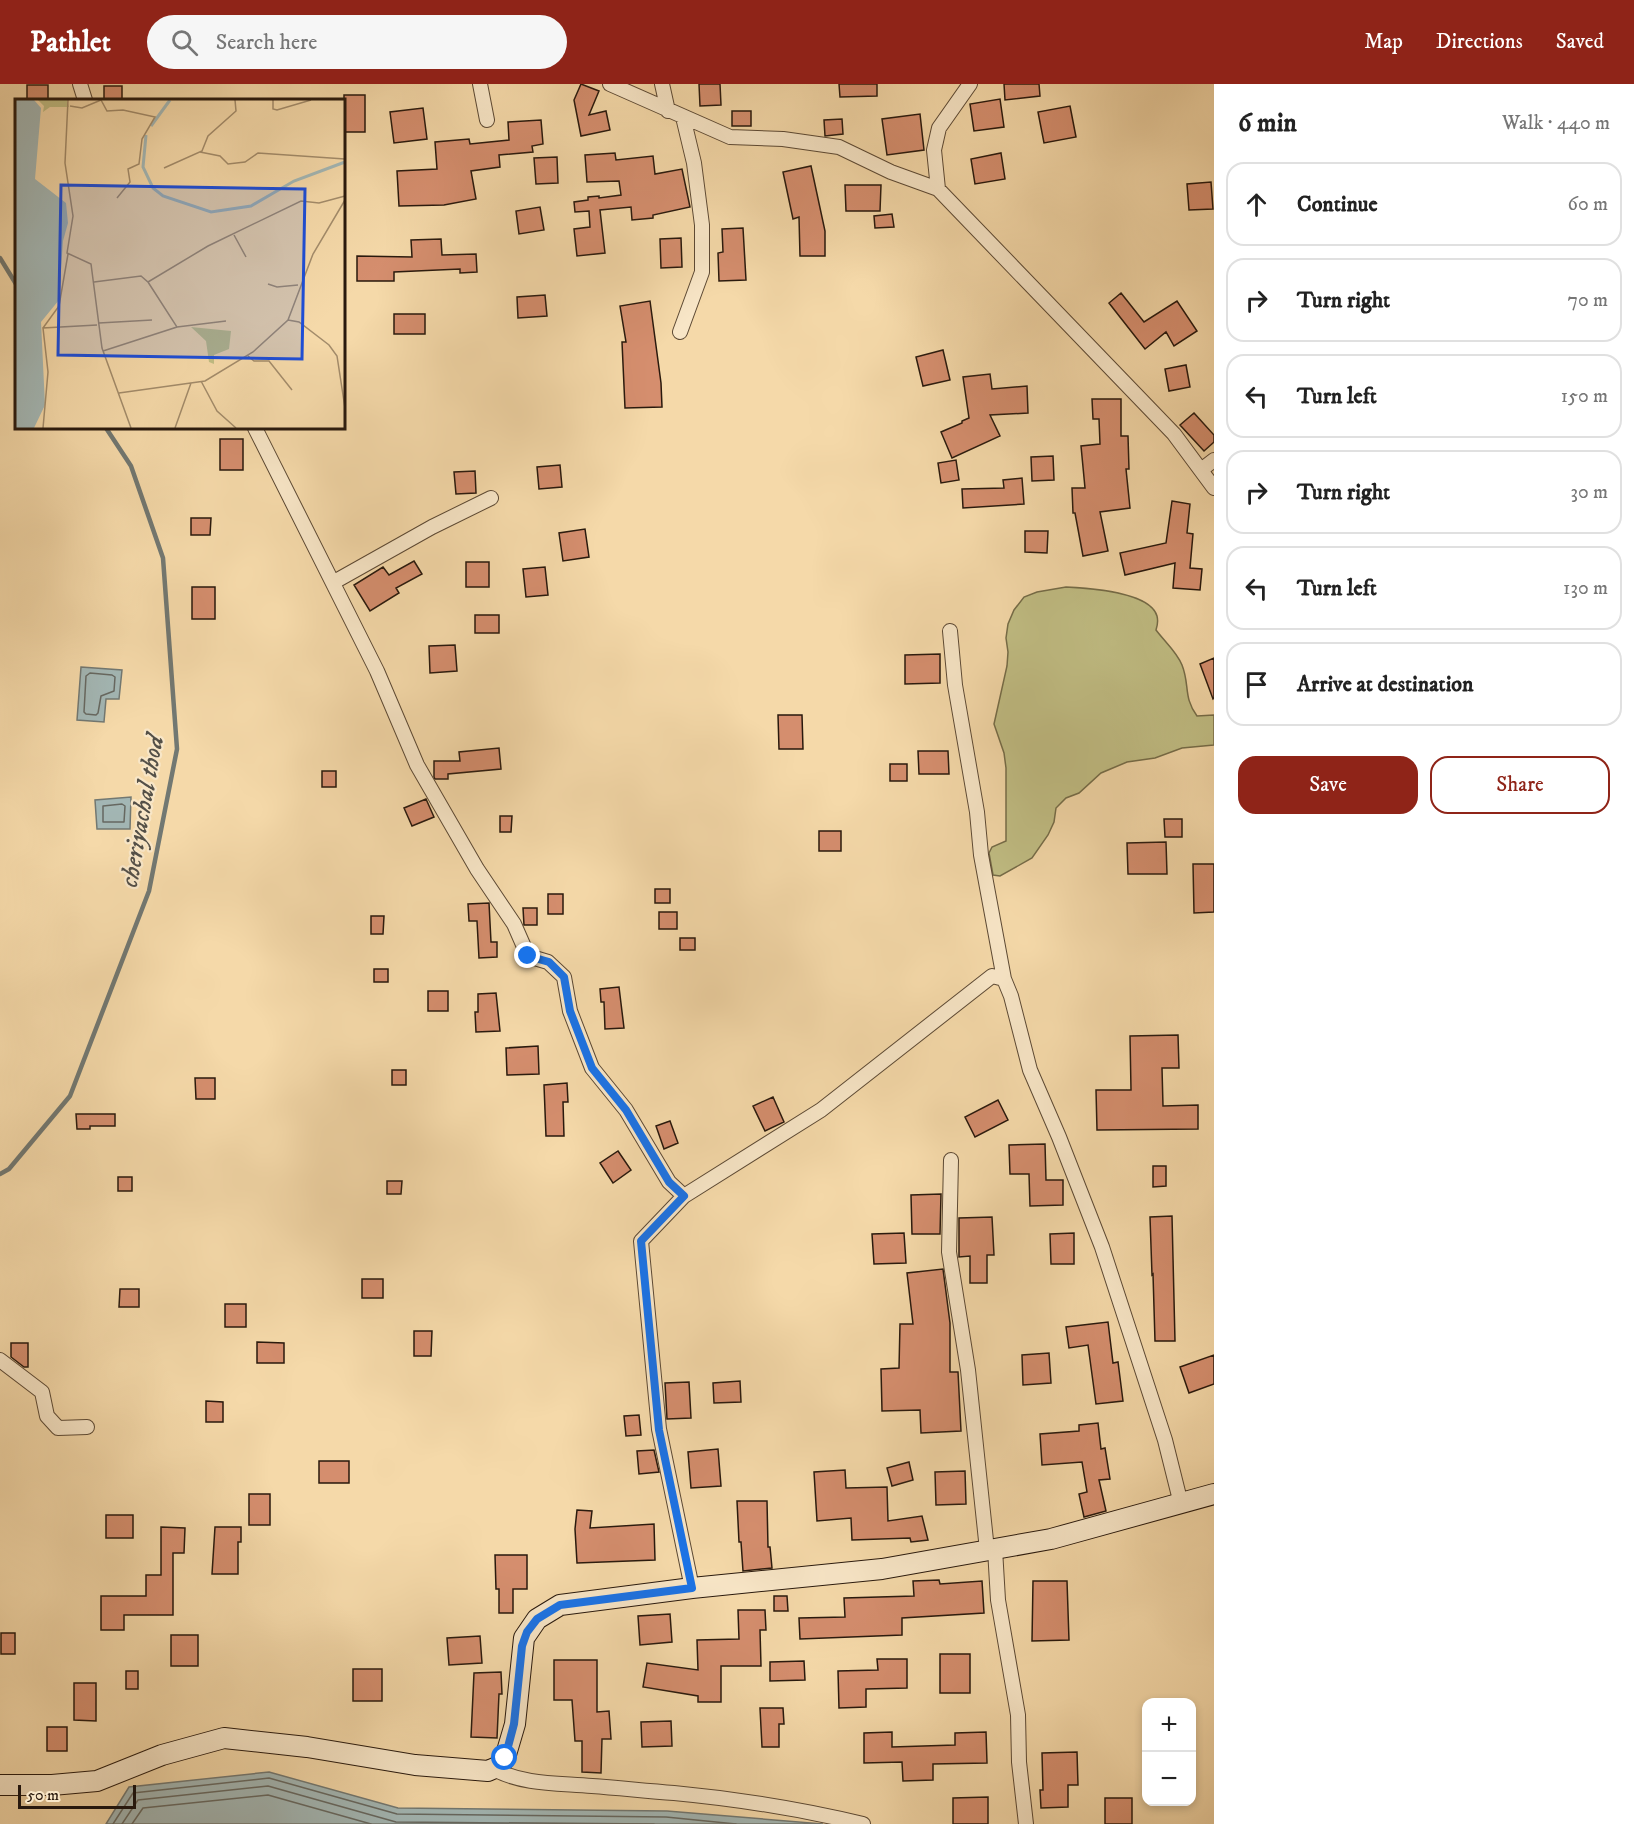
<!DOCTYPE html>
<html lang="en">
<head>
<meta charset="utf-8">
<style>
  body { margin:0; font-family:"IM FELL DW Pica",serif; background:#f6f6f6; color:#222 }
  .controls { position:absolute; right:18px; bottom:18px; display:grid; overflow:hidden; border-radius:12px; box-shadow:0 3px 9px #0003 }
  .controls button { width:54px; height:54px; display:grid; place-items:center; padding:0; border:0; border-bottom:2px solid #e0e0e0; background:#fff; color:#222; font:30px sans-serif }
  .scale { position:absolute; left:18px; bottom:15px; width:118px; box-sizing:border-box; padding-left:6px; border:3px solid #29190d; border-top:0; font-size:16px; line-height:21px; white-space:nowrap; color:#29190d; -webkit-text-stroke:4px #f8e6c7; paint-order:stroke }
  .stop { position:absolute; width:18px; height:18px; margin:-14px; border:4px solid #1a73e8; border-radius:50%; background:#fff }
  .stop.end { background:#1a73e8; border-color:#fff; box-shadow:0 2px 6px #0008 }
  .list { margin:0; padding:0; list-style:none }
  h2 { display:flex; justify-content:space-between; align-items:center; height:78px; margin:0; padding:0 24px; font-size:26px }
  h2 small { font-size:20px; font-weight:400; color:#767676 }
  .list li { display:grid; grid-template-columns:39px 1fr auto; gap:18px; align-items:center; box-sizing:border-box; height:84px; margin:0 12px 12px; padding:0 12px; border:2px solid #e0e0e0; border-radius:18px }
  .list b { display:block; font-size:22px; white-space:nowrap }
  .list em { font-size:20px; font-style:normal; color:#767676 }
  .actions { display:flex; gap:12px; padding:18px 24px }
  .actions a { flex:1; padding:14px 0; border:2px solid #8f2418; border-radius:18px; text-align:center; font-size:21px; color:#8f2418 }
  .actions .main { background:#8f2418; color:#fff }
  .icon { flex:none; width:33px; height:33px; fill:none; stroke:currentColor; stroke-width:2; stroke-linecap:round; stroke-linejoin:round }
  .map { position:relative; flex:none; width:1214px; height:1740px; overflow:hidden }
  header { display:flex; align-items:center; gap:36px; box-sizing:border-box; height:84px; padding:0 30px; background:#8f2418; color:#fff }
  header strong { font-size:28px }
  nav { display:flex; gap:33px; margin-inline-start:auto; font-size:21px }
  .search { width:420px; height:54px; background:#f6f6f6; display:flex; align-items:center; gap:15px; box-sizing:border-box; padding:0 21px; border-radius:33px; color:#767676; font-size:22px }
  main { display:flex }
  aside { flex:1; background:#fff }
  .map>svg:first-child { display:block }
  .green { fill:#c1be84; stroke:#756c48; stroke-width:1.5 }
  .water { fill:#a3b7b5; stroke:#727872; stroke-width:1.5 }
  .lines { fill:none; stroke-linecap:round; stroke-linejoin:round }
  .shore { stroke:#666861; stroke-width:1.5 }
  .stream { stroke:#727872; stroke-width:4.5 }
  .building { fill:#d58e6e; stroke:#29190d; stroke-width:1.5 }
  .minor-casing { stroke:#5c4934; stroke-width:16 }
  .secondary-casing { stroke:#29190d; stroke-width:22 }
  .minor { stroke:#f8e6c7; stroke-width:14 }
  .secondary { stroke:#f8e6c7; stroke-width:20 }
  .route { stroke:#1a73e8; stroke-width:8 }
  .labels { text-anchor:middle; stroke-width:4.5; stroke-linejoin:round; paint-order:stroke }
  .water-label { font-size:26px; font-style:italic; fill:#545048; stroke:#f8e6c7 }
  .inset-river { fill:none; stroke:#a3b7b5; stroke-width:3 }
  .inset-road { fill:none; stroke:#a38c6b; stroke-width:1.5 }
  .view { fill:#1d4ed8; fill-opacity:0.15; stroke:#1d4ed8; stroke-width:3 }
  .inset-edge { fill:none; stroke:#29190d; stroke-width:3 }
</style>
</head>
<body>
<header>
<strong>Pathlet</strong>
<div class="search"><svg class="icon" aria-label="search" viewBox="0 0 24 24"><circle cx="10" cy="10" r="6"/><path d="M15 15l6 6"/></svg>Search here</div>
<nav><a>Map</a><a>Directions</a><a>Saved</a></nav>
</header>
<main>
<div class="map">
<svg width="1214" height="1740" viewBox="0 0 1214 1740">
  <rect width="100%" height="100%" fill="#f5d9a9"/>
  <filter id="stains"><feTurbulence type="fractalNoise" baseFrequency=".00333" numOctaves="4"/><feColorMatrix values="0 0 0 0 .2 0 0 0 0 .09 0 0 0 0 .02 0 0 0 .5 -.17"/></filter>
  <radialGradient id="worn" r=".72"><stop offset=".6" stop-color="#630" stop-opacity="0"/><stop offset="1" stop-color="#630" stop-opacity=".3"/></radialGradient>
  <path class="green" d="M1066,503C1087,504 1150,508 1157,532C1158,536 1157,543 1156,546C1165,558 1177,568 1182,581C1190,601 1183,613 1197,632L1214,631V661L1182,664L1155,674L1127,678L1101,689L1079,709L1066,714L1056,724L1054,738L1048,751L1032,774L1000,792L993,791L989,769L992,763L1006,757V684L1004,669L994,640L1007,582L1008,568L1006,554L1008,540L1014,526L1024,513L1037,508Z"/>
  <path class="water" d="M81,583L122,586L119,615H106L104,638L77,636Z
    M131,713L130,745H97L95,716Z
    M269,1688L398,1724L667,1727L823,1740H106L129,1703Z"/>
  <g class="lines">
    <path class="shore" d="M90,589L112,591L115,593L114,607L101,612L98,629L96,631L86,630L84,628L86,592Z
      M122,720L125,722L124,738H103V722Z
      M113,1740L133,1709L269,1694L397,1730L666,1733L736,1740
      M122,1740L138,1716L268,1702L396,1738L654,1740
      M132,1740L143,1724L268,1711L371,1740"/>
    <path class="stream" d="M0,174L16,200
      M0,1090L9,1085L70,1012L149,807L177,665L163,474L131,382L106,344"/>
  </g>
  <path class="building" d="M581,0L599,7L589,31L606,27L610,46L581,52L574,16Z
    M699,0H720L721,21L700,22Z
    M839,0H877V12L840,13Z
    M1004,0H1039L1040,12L1005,16Z
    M27,1H48V16H27Z
    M104,2H122V16H104Z
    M344,11H365V48H344Z
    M1000,15L1004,43L974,47L970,20Z
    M1070,22L1076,53L1044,59L1038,28Z
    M423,24L427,55L394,59L390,28Z
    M732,27H751V42H732Z
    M920,30L924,66L887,71L882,35Z
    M842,35L843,50L825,52L824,36Z
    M541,36L543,60L532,62L533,68L499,71L500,83L471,87L476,115L444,121L399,122L397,87L437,85L435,58L469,55L470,60L509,56L508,38Z
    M615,69L616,76L653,72L655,90L682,85L690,123L653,131V134L632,136L631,123L600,126L605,169L577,172L574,145L590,143L589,127L575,128L574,118L588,116V113L599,112V114L621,111L619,97L587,98L585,71Z
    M1001,69L1005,95L975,100L971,75Z
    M557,73L558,99L536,100L534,74Z
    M811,82L825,147V172H800L799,133L793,135L783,88Z
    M1211,98L1213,125L1189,126L1187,100Z
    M845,101H881L880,127H846Z
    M540,123L544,146L519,150L516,127Z
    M892,130L894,143L875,144L874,132Z
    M743,144L746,196L719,197L718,169L723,168L722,145Z
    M681,154L682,183L661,184L660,155Z
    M441,155L442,171L476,170L477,188L460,189V185L394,188V197H357V172L412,173L411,156Z
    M1121,209L1144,238L1177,217L1197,247L1174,262L1166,248L1145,265L1109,219Z
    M545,211L547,232L518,234L517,213Z
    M650,217L661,299L662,323L625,324L622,258H626L620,222Z
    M394,230H425V250H394Z
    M943,266L950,296L923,302L916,273Z
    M1186,281L1190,303L1169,307L1165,285Z
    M990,290L992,305L1027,302L1028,329L990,331L1000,352L952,374L941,348L962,339V337L969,334L963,293Z
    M1092,315H1121V352H1128L1129,385H1126L1130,424L1100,428L1108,467L1083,472L1075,429H1073L1072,404H1085L1081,362L1100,360L1099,335H1093Z
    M1194,329L1214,351V358L1204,367L1180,341Z
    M220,355H243V386H220Z
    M1053,372L1054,396L1032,397L1031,373Z
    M956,376L959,396L941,399L938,379Z
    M560,381L562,403L539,405L537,383Z
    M475,387L476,409L456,410L454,388Z
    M1022,394L1024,420L963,424L962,405L1004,404L1003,396Z
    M1172,417L1190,420L1187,449L1193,450L1190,484L1202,485L1200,506L1173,504L1175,479L1125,491L1120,469L1166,459Z
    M191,434H211L210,451H191Z
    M585,445L589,473L563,477L559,449Z
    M1025,447H1048L1047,469L1025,468Z
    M414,477L422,490L396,504L399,509L370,527L354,501L383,483L389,491Z
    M466,478H489V503H466Z
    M545,483L548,511L526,513L523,485Z
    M192,503H215V535H192Z
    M475,531H499V549H475Z
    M455,561L457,587L430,589L429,562Z
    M940,570V599L905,600V571Z
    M1214,574V614L1213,615L1200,580Z
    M778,631H802L803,665H779Z
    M499,664L501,685L448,690V695H435L434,693V677H460L459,668Z
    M918,667H948L949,690H919Z
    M890,680H907V697H890Z
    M322,687H336V703H322Z
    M426,715L434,733L412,742L404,724Z
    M500,732H512L511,748H500Z
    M1164,735H1182V753H1165Z
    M819,747H841V767H819Z
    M1166,758L1167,790H1128L1127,759Z
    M1193,780H1214V828L1194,829Z
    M655,805H670V819H655Z
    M548,810H563V830H548Z
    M489,819L491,858H497V873L479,874L477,837H469L468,820Z
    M523,824H537V841H524Z
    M659,828H677V845H659Z
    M371,832H384L383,850H371Z
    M680,854H695V866H680Z
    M374,885H388V898H374Z
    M619,903L624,944L605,945L604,918H601L600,905Z
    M428,907H448V927H428Z
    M496,909L500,947L476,948L475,928H478V910Z
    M1178,951L1179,984H1162L1163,1022L1198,1021V1045L1097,1046L1096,1006H1131L1130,952Z
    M538,962L539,990L507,991L506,964Z
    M392,986H406V1001H392Z
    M195,994H215V1015H196Z
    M567,999L568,1018H563L564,1052H546L544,1001Z
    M773,1013L784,1038L765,1047L753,1022Z
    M998,1016L1008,1036L975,1053L965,1033Z
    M76,1030H115V1042H90V1045H77Z
    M670,1037L678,1059L664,1065L656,1042Z
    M1045,1060L1046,1096H1063V1121L1030,1122L1029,1090H1010L1009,1061Z
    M618,1067L631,1086L613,1099L600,1079Z
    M1153,1082H1166V1102L1153,1103Z
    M118,1093H132V1107H118Z
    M387,1097H402L401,1110H387Z
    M941,1110L940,1150H912L911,1111Z
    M1172,1132L1175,1257H1155L1153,1190L1152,1191L1150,1133Z
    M992,1133L994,1171H987V1199H970V1172L959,1173V1134Z
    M904,1149L906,1179L874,1180L872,1150Z
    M1074,1149V1180H1051L1050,1150Z
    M943,1185L950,1239V1288H958L961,1347L921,1349L920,1326L882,1327L881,1285L899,1284L900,1240H913L907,1189Z
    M362,1195H383V1214H362Z
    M120,1205H139V1223H119Z
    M225,1220H246V1243H225Z
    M1108,1238L1113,1279L1118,1278L1123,1317L1096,1320L1088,1261L1069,1264L1066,1243Z
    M414,1247H432L431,1272H414Z
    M257,1258L284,1259V1279H257Z
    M11,1259H28V1283H24L11,1273Z
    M1049,1269L1051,1299L1023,1301L1022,1271Z
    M1214,1271V1300L1189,1309L1180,1283Z
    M740,1297L741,1318L714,1319L713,1299Z
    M689,1298L691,1334L667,1335L665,1299Z
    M206,1317L223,1318V1338H206Z
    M639,1331L641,1351L626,1352L624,1332Z
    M1098,1339L1101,1365L1105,1364L1110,1395L1099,1396L1106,1427L1084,1433L1079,1410L1087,1408L1082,1378L1042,1381L1040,1350L1079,1347V1341Z
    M718,1365L721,1402L691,1404L688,1368Z
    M654,1366L659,1388L639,1390L637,1367Z
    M319,1377H349V1399H319Z
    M909,1378L913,1396L892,1402L887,1384Z
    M845,1386L846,1404L887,1403L888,1437L922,1432L928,1456L911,1458L910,1454L852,1456L851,1434L817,1437L814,1388Z
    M965,1387L966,1420L936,1421L935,1388Z
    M249,1410H270V1441H249Z
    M737,1417H767L768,1463H770L772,1484L743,1487L741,1458H739Z
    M577,1426L592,1427L590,1444L654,1440L655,1476L577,1479L575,1445Z
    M106,1431H133V1454H106Z
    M161,1443L185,1444L184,1469H173V1531H124V1546H101V1512H146V1491H161Z
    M215,1443H241V1458H238V1490H212Z
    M495,1471H527V1505H513V1529H499V1505H496Z
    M939,1496L940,1500L982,1497L984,1529L902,1534V1551L800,1555L799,1534L845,1533L844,1514L914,1512L913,1497Z
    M1033,1497H1067L1069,1556L1032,1557Z
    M774,1512H787L788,1527H774Z
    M738,1526H765L766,1546H760L761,1582H721V1618H698V1612L643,1603L647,1579L698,1586L697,1556L739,1555Z
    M670,1530L672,1558L640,1561L638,1532Z
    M1,1549H15V1570H1Z
    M171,1551H198V1582H171Z
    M480,1552L482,1579L449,1581L447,1554Z
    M940,1570H970V1609H940Z
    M877,1575H907V1604L866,1605V1623L839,1624L838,1587L878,1586Z
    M554,1576H597V1628L609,1627L611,1655H602L601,1689L582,1688V1657H575L572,1616H554Z
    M804,1577L805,1596L770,1597V1578Z
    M353,1585H382V1617H353Z
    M126,1587H138V1605H126Z
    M501,1588L502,1610H499L497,1654L471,1653L474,1589Z
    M74,1599H96V1637L74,1636Z
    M760,1624H783L784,1640H779V1663H762Z
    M671,1637L672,1662L642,1663L641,1638Z
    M47,1643H67V1667H47Z
    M892,1648V1663L955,1661V1649L986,1648L987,1679L933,1680V1696L903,1697L902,1678L864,1679V1649Z
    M1077,1668L1078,1701H1068V1723L1041,1724L1040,1706H1043L1042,1669Z
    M988,1713V1740H953V1714Z
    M1105,1714H1132V1740H1105Z"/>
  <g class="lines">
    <g class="minor-casing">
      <path id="minor" d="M80,0L85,16
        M480,0L487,36
        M610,0L730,53L783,55L839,63L891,88L938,105L1174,350L1214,404
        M662,0L668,27
        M938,105L934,66L939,44L970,0
        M680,248L702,188V141L694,79L683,33
        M255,344L377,587L417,681L477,785L514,840L528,872L548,878L564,893L570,927L592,984L626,1026L669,1098L684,1112L641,1157L659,1345L692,1504
        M1201,386L1214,376
        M334,498L432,443L491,414
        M950,547L955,601L977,728L981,771L1004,895
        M951,1076L949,1168L968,1286L987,1466
        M684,1112L821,1026L992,892L1004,895L1011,912L1030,986L1059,1053L1102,1163L1165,1356L1181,1420
        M0,1276L42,1308L47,1332L58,1344L87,1343
        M995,1465L998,1516L1018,1631L1019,1678L1026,1740
        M494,1685C523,1701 559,1699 592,1702C619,1704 647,1707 674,1709C737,1715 801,1725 863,1740"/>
    </g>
    <g class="secondary-casing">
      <path id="secondary" d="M0,1701H52L97,1697L162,1671L224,1654L307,1663L415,1681L488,1687L499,1682L505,1674L515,1640L524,1554L537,1535L560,1521L692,1504L882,1485L1051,1455L1214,1410"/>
    </g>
    <use href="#minor" class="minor"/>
    <use href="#secondary" class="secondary"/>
  </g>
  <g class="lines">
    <path class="route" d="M505,1674L514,1640L522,1562L527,1548L537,1535L560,1521L692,1504L659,1346L641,1157L684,1112L669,1098L626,1026L592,984L570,927L564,893L549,878L528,872"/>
  </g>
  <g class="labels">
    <g class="water-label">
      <text transform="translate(141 727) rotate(-80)" y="9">cheriyachal thod</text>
    </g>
  </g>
  <g transform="translate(15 15)">
    <rect width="330" height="330" fill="#f5d9a9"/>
    <path d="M23,1H52L54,8H35L28,13L29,7ZM176,228L216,232L214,250L199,256V265L194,263L191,242Z" fill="#c1be84"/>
    <path d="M0,1H19L26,9L20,80L51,104L53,124L48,142L44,201L26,223L30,306L19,329H0Z" fill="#a3b7b5"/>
    <path class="inset-river" d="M136,27L155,1M131,36L128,68L138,89L148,97L196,113L236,107L279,82L330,63"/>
    <path class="inset-road" d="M53,1L50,64L58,117L52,154L76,165L87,249L116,329M258,1V10L262,11L296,1M55,7L67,9L86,1L92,12L108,11L140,18L127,40L124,65L113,70L115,83L102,99M185,53L205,57L213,65L230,63L243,54L330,60M149,69L187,52L193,37L221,12L220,1M219,136L231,158M79,183L126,177L133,183L193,147L286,102L304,104L330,97M253,185L262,188L283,186M273,221L284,223L314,246L322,257L330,309M84,224L137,221M162,228L211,222M28,229L44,207L53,155M88,252L162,228L133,183M233,257L239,262H254L277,291M186,282L202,312L221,329M104,294L190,282L238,253L273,221L298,155L330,101M28,329L33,273L28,229L82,226M160,329L176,284"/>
    <path class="view" d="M46,86L290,90L287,260L43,256Z"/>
    <rect width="330" height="330" class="inset-edge"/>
  </g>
  <rect width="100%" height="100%" filter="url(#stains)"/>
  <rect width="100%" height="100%" fill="url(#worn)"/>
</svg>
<div class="controls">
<button>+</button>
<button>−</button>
</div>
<div class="scale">50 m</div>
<div class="stop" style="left:505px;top:1674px"></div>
<div class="stop end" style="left:528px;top:872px"></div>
</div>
<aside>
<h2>6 min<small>Walk · 440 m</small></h2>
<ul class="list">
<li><svg class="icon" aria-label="ahead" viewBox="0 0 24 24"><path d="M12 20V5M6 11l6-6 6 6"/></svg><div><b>Continue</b></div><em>60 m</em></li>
<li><svg class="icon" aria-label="right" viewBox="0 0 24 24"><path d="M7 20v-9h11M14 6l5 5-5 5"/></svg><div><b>Turn right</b></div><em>70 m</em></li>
<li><svg class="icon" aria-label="left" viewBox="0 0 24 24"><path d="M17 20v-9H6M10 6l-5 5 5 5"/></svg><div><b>Turn left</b></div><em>150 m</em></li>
<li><svg class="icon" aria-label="right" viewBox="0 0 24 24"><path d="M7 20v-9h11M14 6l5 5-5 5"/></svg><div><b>Turn right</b></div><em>30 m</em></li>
<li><svg class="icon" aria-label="left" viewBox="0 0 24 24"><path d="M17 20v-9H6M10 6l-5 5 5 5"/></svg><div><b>Turn left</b></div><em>130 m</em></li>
<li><svg class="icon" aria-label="arrive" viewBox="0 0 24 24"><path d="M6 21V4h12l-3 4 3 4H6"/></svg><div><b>Arrive at destination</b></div></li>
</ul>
<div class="actions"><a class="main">Save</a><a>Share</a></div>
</aside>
</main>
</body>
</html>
